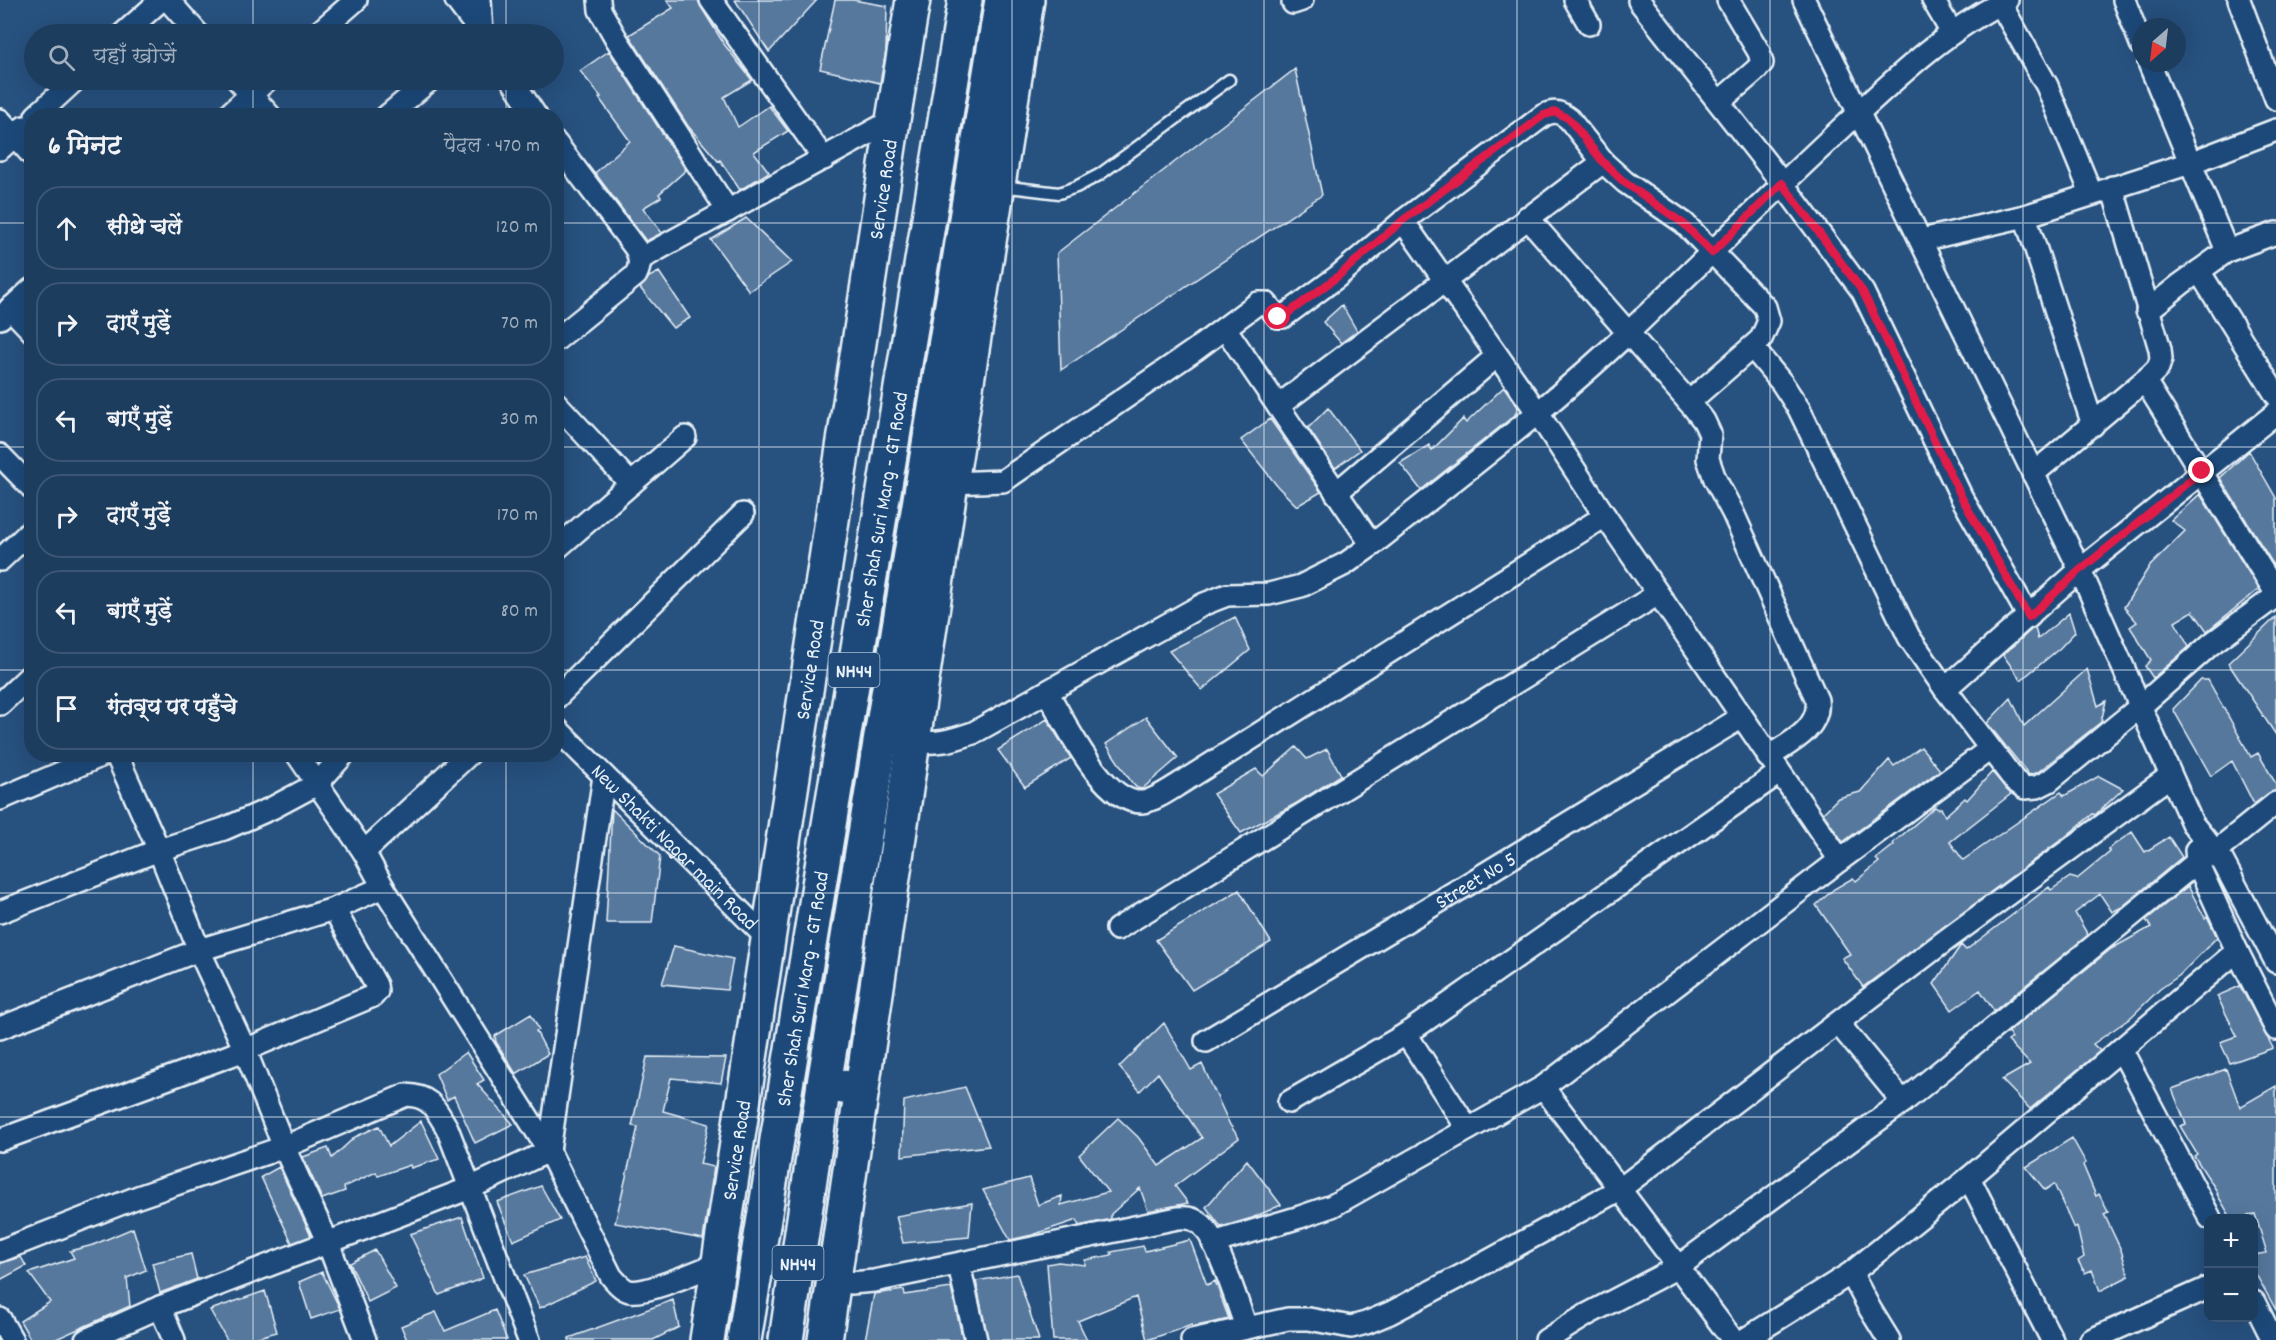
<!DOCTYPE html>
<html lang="hi">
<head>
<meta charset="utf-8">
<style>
  body { margin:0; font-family:Dekko,"Playpen Sans Deva",sans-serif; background:#2a4868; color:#f1f3f6 }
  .controls { position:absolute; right:18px; bottom:18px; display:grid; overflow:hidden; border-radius:12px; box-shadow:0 6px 24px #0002 }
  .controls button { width:54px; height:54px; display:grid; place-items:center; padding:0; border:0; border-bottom:2px solid #3b5674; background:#1d3d5f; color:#f1f3f6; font:30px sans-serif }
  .compass { position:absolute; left:2132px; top:18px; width:54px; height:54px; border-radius:50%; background:#1d3d5f; box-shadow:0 6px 24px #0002; rotate:208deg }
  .stop { position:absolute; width:18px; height:18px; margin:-14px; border:4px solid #e11d48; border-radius:50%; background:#fff }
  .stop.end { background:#e11d48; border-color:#fff; box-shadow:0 2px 6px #0008 }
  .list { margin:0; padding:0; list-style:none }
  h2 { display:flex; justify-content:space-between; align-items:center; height:78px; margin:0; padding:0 24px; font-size:26px }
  h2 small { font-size:20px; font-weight:400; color:#a0aebd }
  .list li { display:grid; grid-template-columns:39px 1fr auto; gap:18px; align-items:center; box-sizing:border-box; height:84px; margin:0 12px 12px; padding:0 12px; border:2px solid #3b5674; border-radius:24px }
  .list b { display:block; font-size:22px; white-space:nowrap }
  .list em { font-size:20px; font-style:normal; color:#a0aebd }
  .icon { flex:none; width:33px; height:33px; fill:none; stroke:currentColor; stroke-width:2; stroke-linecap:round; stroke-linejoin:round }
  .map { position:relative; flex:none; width:2276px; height:1340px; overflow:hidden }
  .search { position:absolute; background:#1d3d5f; box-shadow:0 6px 24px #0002; left:24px; top:24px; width:540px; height:66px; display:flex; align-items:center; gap:15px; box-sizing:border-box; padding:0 21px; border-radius:33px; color:#a0aebd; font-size:22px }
  .panel { position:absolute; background:#1d3d5f; box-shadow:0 6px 24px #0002; left:24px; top:108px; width:540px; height:654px; border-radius:24px }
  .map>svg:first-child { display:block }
  .building { fill:#57789d; stroke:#e8f1f8; stroke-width:1.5 }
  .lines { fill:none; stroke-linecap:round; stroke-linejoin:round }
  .lane-casing { stroke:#e8f1f8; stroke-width:15 }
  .street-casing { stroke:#e8f1f8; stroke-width:26 }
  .primary-casing { stroke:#e8f1f8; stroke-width:38 }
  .highway-casing { stroke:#e8f1f8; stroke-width:38 }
  .lane { stroke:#1f4a7a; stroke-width:10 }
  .street { stroke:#1f4a7a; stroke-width:21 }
  .primary { stroke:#1f4a7a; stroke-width:33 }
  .highway { stroke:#1f4a7a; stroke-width:33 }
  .route { stroke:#e11d48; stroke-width:8 }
  .grid { fill:none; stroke:#e8f1f8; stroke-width:1.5; stroke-opacity:0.55 }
  .labels { text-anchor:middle; stroke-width:5; stroke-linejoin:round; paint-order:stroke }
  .shield { fill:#1f4a7a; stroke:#acbfd2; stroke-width:1.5 }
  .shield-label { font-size:20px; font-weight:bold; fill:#e8f1f8 }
  .street-label { font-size:21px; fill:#e8f1f8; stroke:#1f4a7a }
</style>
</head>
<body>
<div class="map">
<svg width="2276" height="1340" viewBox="0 0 2276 1340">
  <rect width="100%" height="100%" fill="#27517f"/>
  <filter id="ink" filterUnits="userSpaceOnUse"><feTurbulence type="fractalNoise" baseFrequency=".0167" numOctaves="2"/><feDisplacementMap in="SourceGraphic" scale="12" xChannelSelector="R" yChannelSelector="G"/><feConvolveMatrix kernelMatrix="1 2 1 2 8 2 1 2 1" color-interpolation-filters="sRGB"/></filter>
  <g filter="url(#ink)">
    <path class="building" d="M667,0H698L701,7L724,44L752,80L724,97L738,127L769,106L788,131L754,152L769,172L740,190L720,160L718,161L688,126L629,35L673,8Z
      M735,0H817L769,52Z
      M835,0H853L887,6L886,51L880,83L820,69Z
      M609,51L686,170L659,194L661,197L643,208L662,233L646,241L595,173L630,141L599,98L601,97L580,71Z
      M1295,69L1322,195L1061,370L1057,253Z
      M746,218L792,262L749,291L711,240Z
      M659,272L690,318L673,328L640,288L649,277Z
      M1342,305L1357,331L1341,343L1323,322Z
      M1504,387L1518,407L1515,415L1421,490L1400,463L1429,445L1432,450L1463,419L1466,423Z
      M1328,408L1360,450L1335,468L1308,428Z
      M1270,419L1321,492L1297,506L1278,487L1241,440Z
      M2249,451L2276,498V569L2220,478Z
      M2200,494L2259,589L2207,631L2193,611L2175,622L2189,647L2153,678L2145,666L2151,660L2130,627L2137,622L2124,607L2149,567L2185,531L2171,520Z
      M2069,613L2075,632L2060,648L2021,680L2003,655L2032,629L2035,628L2038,639Z
      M1235,617L1250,650L1202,690L1169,651Z
      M2276,617V735L2228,663Z
      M2087,669L2098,706L2106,701L2101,722L2038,772L2029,775L1987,723L2011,698L2024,726Z
      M2201,680H2208L2251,757L2258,753L2276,784V791L2269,793L2254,804L2232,761L2211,776L2173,709Z
      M1146,717L1178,758L1142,789L1137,788L1132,783L1106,744Z
      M1047,719L1071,758L1025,787L998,750Z
      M1296,747L1307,759L1327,749L1341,775L1297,803L1241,833L1213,794L1256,769L1263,776Z
      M1921,747L1940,770L1843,842L1823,813L1838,798L1860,792L1889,760L1894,766Z
      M1992,772L2011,794L1950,842L1963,860L2061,792L2064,796L2099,776L2123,789L2095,815L2093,814L2065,837L1863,987L1842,958L1850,954L1816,905L1834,889L1853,878L1856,881L1879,862L1876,859L1894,845L1893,843L1935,807L1938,809L1941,808L1945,816L1965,798L1967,800Z
      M612,809L660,856L652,923H606Z
      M2132,832L2145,852L2169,837L2182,857L2122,907L2112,912L2100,894L2075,913L2088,935L1994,1011L1980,990L1952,1010L1934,984L1961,945L1966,950L2049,887L2051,890L2070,877L2077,879L2110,852L2108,849Z
      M2188,886L2205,918L2207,916L2217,937L2180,975L2160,989L2129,1019L2093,1044L2100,1051L2030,1109L2002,1080L2030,1064L2008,1041L2012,1038L2008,1032L2111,949L2151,927L2146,920Z
      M1239,890L1271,942L1192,990L1156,940Z
      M674,946L733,959L727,990L662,984Z
      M2240,986L2273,1048L2230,1063L2220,1042L2237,1036L2217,996Z
      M531,1014L539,1030L536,1031L548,1054L516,1074L496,1042L495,1036Z
      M1164,1023L1191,1070L1202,1064L1230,1125L1239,1138L1175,1186L1188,1203L1148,1211L1140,1188L1111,1214V1219L1079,1226L1077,1220L1032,1235L1010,1240L983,1190L1029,1178L1038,1205L1062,1196L1061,1205L1108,1192L1079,1155L1118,1118L1138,1137L1159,1166L1202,1138L1158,1073L1140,1091L1119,1067Z
      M466,1052L484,1080L477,1084L513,1124L475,1143L454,1096L447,1100L436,1074Z
      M647,1057L726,1058L721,1083L671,1078L663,1111L709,1124L700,1164L714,1167L703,1239L615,1223L638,1127L632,1126Z
      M2226,1069L2240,1107L2276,1086V1310L2253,1269V1255L2267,1253L2255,1214L2241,1218H2231L2217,1194L2218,1193L2194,1156L2197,1154L2180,1126L2186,1124L2172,1089Z
      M965,1087L989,1146L902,1156L904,1101Z
      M421,1121L439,1159L411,1168L410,1165L378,1176L376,1172L344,1187L345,1191L322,1199L303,1157L328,1148L332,1158L355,1137L379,1126L389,1146Z
      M2072,1138L2086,1163L2083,1165L2096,1196L2099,1194L2108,1212L2104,1214L2121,1250L2129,1276L2100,1291L2092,1270L2085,1273L2078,1261L2084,1257L2077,1227L2074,1229L2054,1184L2045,1190L2026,1167Z
      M1247,1160L1281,1205L1252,1218L1221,1227L1206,1207Z
      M279,1167L311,1236L292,1243L261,1177Z
      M541,1186L560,1220L513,1241L497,1202Z
      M972,1203L969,1237L903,1243L896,1216Z
      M462,1217L483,1278L439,1295L410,1234Z
      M133,1228L146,1270L127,1278L130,1306L54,1340H31L20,1321L50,1302L29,1273L74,1258L70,1251L93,1245Z
      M1190,1240L1207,1285L1215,1281L1229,1319L1192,1327V1325L1147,1340L1136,1297L1078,1321L1087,1340H1053L1047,1264L1058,1262L1085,1265V1260L1112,1255L1111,1252L1143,1246L1145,1251Z
      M375,1250L396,1288L368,1302L350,1263Z
      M191,1254L197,1279L160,1293L152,1263Z
      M21,1257L26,1266L0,1280V1263Z
      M585,1257L596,1281L540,1308L524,1275Z
      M322,1272L340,1309L311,1319L299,1282Z
      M1017,1274L1039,1340H988L976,1281Z
      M951,1288L963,1340H865L874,1294L904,1290L905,1295Z
      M265,1291L277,1332L247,1340H227L210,1310Z
      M673,1300L679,1327L653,1340H569V1338Z
      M495,1310L507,1340H407L401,1326L436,1312L445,1331Z"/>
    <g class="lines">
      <g class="lane-casing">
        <path id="lane" d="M1001,186L1059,193L1076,187L1099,175L1229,80"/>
      </g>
      <g class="street-casing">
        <g id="street">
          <path d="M168,0L198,34"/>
          <path d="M456,0L482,34"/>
          <path d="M480,0L482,34"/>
          <path d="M599,0L600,10L617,40L728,211"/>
          <path d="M711,0L824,159"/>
          <path d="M1575,0L1589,24"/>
          <path d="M1804,0L2080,570L2192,823L2222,860L2276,962"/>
          <path d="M1933,0L1952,33"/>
          <path d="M2124,0L2141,44"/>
          <path d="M2239,0L2276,99"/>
          <path d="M1639,1L1782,183L1863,292L1962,498L2029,617"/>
          <path d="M1293,3L1302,0"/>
          <path d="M2000,3L2047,86L2091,193"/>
          <path d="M123,34L161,0"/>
          <path d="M317,34L356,0"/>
          <path d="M2149,63L2227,251"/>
          <path d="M238,80L270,116"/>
          <path d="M512,80L536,116"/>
          <path d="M1719,102L1756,70L1762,63L1759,52L1728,0"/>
          <path d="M36,116L75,80"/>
          <path d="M227,116L267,80"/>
          <path d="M387,116L430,80"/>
          <path d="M0,120L32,155"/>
          <path d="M556,143L636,249C640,259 641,265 636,275L556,340"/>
          <path d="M0,149L24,127"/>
          <path d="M2025,216L2093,425"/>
          <path d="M1527,217L1694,408L1704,421L1710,434L1708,459L1715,479L1733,513L1817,700C1821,729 1789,743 1768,757"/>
          <path d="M1403,221L1537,412L1605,516L1840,860"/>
          <path d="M1922,240L2025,216L2190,163L2276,130"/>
          <path d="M640,259L893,120"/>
          <path d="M2199,271L2276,395"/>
          <path d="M10,308L32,331"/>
          <path d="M2147,311L2181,284L2227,251L2276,233"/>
          <path d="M0,318L32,289"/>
          <path d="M1225,328L1372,545"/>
          <path d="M1753,348L1782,383L1799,409L1909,637L1945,689L2015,781L2025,788L2037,787L2049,781L2141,706L2211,644L2276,596"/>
          <path d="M2145,381L2276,593"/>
          <path d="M556,403L631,484"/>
          <path d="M1278,406L1603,162"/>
          <path d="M0,455L32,488"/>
          <path d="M2033,474L2151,375L2158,368L2161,359L2160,349L2112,187"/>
          <path d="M951,483L1003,481L1195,350L1258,303H1266L1278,317H1283L1337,277L1403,221L1544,115C1555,110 1560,112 1569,119L1603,162L1625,182L1684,223L1765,307L1769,321L1761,339L1689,402"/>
          <path d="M1336,493L1497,356"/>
          <path d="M556,549L685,437"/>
          <path d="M0,560L32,530"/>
          <path d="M1945,689L2080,570L2276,413"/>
          <path d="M1047,692C1065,722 1103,804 1142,802C1155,801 1172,788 1184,781L1605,516"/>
          <path d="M556,698L743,514"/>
          <path d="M0,704L32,674"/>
          <path id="s1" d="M556,728L768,939"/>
          <path d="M913,742C937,744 950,741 973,733L1204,604L1227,595L1269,594L1301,586L1345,564L1372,545C1459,476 1549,408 1630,331C1701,263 1771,194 1843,127C1893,81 1945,30 2007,0"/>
          <path d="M116,754L159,850L199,950L245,1050L284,1147L328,1243L365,1340"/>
          <path d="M297,754L364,852L383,887L549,1151L611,1276C616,1282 622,1289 629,1291C645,1295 701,1270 719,1263"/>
          <path d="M0,799L105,754"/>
          <path d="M2196,850L2197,862L2237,951L2276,1029"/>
          <path d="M364,852L469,754"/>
          <path d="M0,912L159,850L224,829L272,808L317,784L344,754"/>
          <path d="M1117,929L1658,594"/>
          <path d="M1838,1023L1903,1102"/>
          <path d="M0,1028L199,950L334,909L383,887"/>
          <path d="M1406,1034L1468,1129"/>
          <path id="s2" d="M1206,1041L1470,883L1742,717"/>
          <path d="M2121,1049L2210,1218"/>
          <path d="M1543,1087L1733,1340"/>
          <path d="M1289,1102L1406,1034L1779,773"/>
          <path d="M0,1140L245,1050L373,996L377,991L376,985L334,909"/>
          <path d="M1969,1178L2052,1340"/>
          <path d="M1213,1243L1300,1217L1332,1206L1543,1087L1840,860L1990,749"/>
          <path d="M0,1251L138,1197L284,1147L406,1095C431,1096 435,1108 447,1128L529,1340"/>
          <path d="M959,1265L976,1340"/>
          <path d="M1851,1273L1870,1309L1889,1340"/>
          <path d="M834,1280L851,1283L874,1281L1178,1218C1186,1217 1194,1218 1201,1224C1217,1237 1238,1305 1246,1327"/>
          <path d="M2254,1302L2273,1340"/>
          <path d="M160,1307L174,1340"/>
          <path d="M0,1319L12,1340"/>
          <path d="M86,1340L160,1307L470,1188L549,1151L604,776"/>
          <path d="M1192,1340L1288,1319H1309L1351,1327L1366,1323L1390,1313L1472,1270L1620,1189L1946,940L2170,776"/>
          <path d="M1546,1340L1588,1314L1678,1267L1903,1102L2197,862L2215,852L2276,803"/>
          <path d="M1744,1340L1851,1273L1969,1178L2237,951"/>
          <path d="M2091,1340L2208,1288"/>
        </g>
      </g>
      <g class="primary-casing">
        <g id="primary">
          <path id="s3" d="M707,1340L893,120L913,0"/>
          <path d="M825,1340L951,483L1027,0"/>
        </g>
      </g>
      <g class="highway-casing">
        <g id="highway">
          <path d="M824,1084L862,1090"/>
          <path id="s4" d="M744,1340L965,0"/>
          <path d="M786,1340L824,1084L1002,0"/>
        </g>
      </g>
      <use href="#lane" class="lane"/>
      <use href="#street" class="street"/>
      <use href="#primary" class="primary"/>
      <use href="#highway" class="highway"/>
    </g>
  </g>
  <g class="lines" filter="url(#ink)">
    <path class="route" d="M1278,317H1283L1337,277L1402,221L1544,115L1556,112L1569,119L1603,162L1624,182L1684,224L1712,253L1782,183L1863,292L1962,498L2029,617L2080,570L2202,471"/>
  </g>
  <path class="grid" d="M253,0V34M506,0V34M759,0V1340M1012,0V1340M1264,0V1340M1517,0V1340M1770,0V1340M2023,0V1340M253,80V116M506,80V116M0,223H32M556,223H2276M0,447H32M556,447H2276M0,670H32M556,670H2276M253,754V1340M506,754V1340M0,893H2276M0,1117H2276"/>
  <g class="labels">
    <g class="shield">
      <rect x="828.5" y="653" width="51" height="34" rx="4.5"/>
      <rect x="772.5" y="1246" width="51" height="34" rx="4.5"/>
    </g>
    <g class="shield-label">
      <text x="854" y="677">NH44</text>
      <text x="798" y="1270">NH44</text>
    </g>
    <g class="street-label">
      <text dy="7" stroke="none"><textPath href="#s3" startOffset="1164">Service Road</textPath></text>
      <text dy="7" stroke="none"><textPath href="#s4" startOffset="842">Sher Shah Suri Marg - GT Road</textPath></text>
      <text dy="7" stroke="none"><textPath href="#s3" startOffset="678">Service Road</textPath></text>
      <text dy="7" stroke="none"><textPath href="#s1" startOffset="168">New Shakti Nagar main Road</textPath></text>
      <text dy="7" stroke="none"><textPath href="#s2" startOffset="314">Street No 5</textPath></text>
      <text dy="7" stroke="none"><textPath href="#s4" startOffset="356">Sher Shah Suri Marg - GT Road</textPath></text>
      <text dy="7" stroke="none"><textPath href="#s3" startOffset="192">Service Road</textPath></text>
    </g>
  </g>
</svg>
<div class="controls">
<button>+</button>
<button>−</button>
</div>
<svg class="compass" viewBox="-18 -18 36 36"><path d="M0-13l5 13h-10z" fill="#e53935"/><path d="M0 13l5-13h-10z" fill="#a0aebd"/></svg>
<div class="stop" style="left:1278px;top:317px"></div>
<div class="stop end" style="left:2202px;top:471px"></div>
<div class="search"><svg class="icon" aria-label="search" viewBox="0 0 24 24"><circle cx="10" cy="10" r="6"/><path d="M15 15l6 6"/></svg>यहाँ खोजें</div>
<section class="panel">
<h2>6 मिनट<small>पैदल · 470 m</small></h2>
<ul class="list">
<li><svg class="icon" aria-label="ahead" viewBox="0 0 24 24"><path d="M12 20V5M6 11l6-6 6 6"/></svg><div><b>सीधे चलें</b></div><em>120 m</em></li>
<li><svg class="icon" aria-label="right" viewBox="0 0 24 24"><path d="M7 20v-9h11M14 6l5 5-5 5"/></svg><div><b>दाएँ मुड़ें</b></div><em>70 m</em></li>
<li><svg class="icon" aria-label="left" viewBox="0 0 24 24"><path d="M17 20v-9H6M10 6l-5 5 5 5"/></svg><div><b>बाएँ मुड़ें</b></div><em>30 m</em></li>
<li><svg class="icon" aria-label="right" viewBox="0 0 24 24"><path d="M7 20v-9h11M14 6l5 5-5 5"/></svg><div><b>दाएँ मुड़ें</b></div><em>170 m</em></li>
<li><svg class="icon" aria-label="left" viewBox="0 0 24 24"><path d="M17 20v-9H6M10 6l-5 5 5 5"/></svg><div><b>बाएँ मुड़ें</b></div><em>80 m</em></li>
<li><svg class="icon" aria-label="arrive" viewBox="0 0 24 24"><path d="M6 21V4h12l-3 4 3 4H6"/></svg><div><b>गंतव्य पर पहुँचे</b></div></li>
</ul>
</section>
</div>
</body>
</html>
